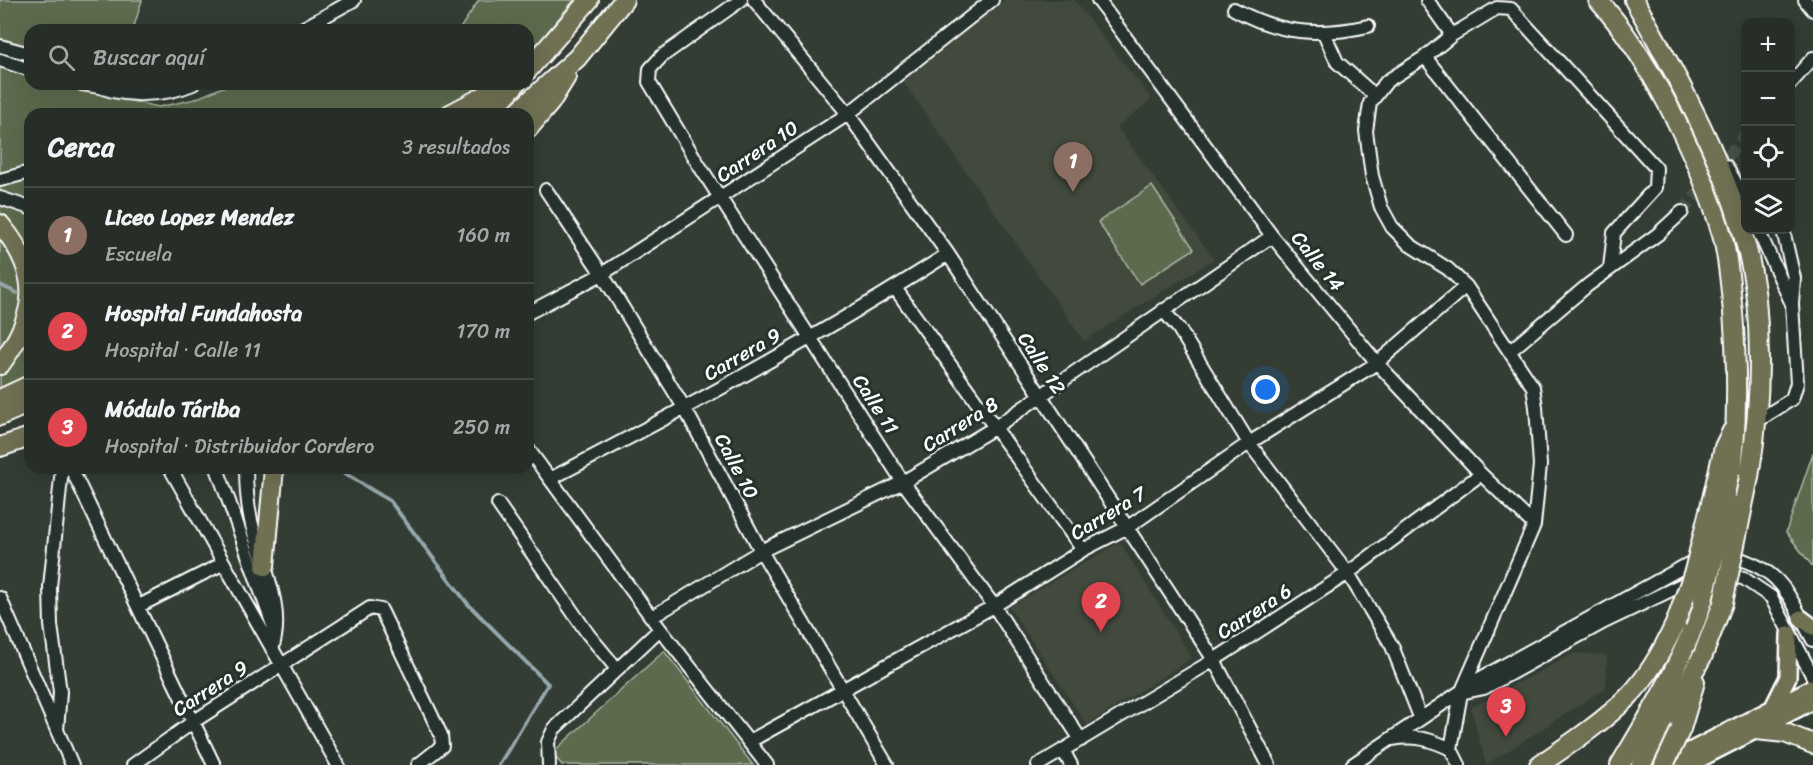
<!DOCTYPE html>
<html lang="es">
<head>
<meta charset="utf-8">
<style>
  body { margin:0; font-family:Sriracha,sans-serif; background:#2e362f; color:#f1f3f6 }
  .controls { position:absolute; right:18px; top:18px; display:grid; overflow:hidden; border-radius:12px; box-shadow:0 6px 24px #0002 }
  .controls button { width:54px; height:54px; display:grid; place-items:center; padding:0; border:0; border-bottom:2px solid #424a44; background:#262e27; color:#f1f3f6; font:30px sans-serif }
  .you { position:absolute; left:1266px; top:390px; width:21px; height:21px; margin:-15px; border:4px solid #fff; border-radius:50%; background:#1a73e8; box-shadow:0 0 0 9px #1a73e833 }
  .badge { display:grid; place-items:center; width:39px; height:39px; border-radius:50%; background:#1a73e8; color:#fff; font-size:20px; font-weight:700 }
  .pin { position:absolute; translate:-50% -50px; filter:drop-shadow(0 2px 3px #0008) }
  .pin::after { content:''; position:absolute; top:32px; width:21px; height:18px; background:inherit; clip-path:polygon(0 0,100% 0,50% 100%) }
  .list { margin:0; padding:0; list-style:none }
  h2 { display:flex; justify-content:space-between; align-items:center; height:78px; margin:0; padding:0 24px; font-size:26px }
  h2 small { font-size:20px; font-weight:400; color:#a4a8a7 }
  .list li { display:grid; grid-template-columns:39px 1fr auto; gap:18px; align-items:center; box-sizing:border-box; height:96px; padding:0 24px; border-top:2px solid #424a44 }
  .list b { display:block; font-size:22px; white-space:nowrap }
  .list p { margin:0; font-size:20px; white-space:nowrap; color:#a4a8a7 }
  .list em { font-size:20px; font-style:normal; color:#a4a8a7 }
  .icon { flex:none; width:33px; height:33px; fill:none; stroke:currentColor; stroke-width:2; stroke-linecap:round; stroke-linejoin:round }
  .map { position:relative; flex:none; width:1813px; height:765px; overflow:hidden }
  .search { position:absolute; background:#262e27; box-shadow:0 6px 24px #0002; left:24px; top:24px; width:510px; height:66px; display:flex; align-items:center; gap:15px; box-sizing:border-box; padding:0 21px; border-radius:18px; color:#a4a8a7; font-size:22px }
  .panel { position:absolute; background:#262e27; box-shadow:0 6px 24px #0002; left:24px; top:108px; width:510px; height:366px; border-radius:18px }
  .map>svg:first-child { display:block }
  .built { fill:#42483c }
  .green { fill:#5c6b4d; stroke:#aeb5a6; stroke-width:1.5 }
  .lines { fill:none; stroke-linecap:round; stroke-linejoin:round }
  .stream { stroke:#96a7ad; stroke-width:4 }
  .minor-tunnel { stroke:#475048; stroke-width:12; stroke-dasharray:12 6; stroke-linecap:butt }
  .minor-casing { stroke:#fff; stroke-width:16 }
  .major-casing { stroke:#fff; stroke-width:20 }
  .highway-casing { stroke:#fff; stroke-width:22 }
  .minor { stroke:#26332d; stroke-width:12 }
  .major { stroke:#706f52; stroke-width:15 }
  .highway { stroke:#706f52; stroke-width:18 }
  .highway-bridge-casing { stroke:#fff; stroke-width:22; stroke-linecap:butt }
  .highway-bridge { stroke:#706f52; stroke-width:18 }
  .labels { text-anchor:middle; stroke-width:6; stroke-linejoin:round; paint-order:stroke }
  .street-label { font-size:20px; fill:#fff; stroke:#26332d }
</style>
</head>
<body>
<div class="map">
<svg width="1813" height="765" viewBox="0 0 1813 765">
  <rect width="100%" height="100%" fill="#333d34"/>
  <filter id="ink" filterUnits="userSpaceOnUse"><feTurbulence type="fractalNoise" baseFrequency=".0167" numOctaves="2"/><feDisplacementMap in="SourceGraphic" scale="12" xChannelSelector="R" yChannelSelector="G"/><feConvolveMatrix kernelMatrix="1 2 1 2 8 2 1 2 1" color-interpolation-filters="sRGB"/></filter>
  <g filter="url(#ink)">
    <path class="built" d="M1005,0H1074L1152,99L1117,127L1214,259L1084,341L902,80Z
      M1120,542L1192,658L1087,725L1009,607Z
      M1574,653L1607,655L1606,688L1486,765L1471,708Z"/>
    <path class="green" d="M0,0H142L133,30H30V84H116L112,97L159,107L195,99L230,84H502L474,114H30V379L0,394Z
      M479,0H574L528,56V30H459Z
      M1152,186L1194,249L1140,284L1098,222Z
      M1813,453V567L1786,532Z
      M664,651L753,765H562L552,753Z"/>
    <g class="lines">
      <path class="stream" d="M0,285L17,293
        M336,468L390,501L467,603L548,684L499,765"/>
      <path class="minor-tunnel" d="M1682,212L1746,134"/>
      <g class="minor-casing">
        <path id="minor" d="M741,0L662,56L650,69L649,82L697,162L903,482L994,606L1081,740
          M754,0L848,114L948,254L1214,660L1269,765
          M1098,0L1272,236L1377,363L1481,474L1534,525
          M1427,0L1452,35
          M1805,0L1813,10
          M1234,9C1279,34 1319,37 1368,26
          M300,30L354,0
          M1324,33L1337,62L1374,95
          M0,46L30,54
          M1425,57L1566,235
          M0,60L30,70
          M82,84L100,87
          M94,84C122,99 165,96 193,84
          M1790,84L1813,58
          M1726,166L1746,201
          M0,180L30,172
          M546,190L602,274L685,409L761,551L887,765
          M0,198L30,208
          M1758,230L1792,304L1797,383L1792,399L1759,420
          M1783,230L1794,278L1792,303
          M895,288L1083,550
          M1163,310L1179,329L1249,443L1348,573L1392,646L1420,717
          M528,313L602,274L848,114L992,0
          M1510,351L1588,285L1658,234L1682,212
          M528,449L660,629L767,765
          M71,468L214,765
          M170,468L338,765
          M217,468L274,628
          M246,468C246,489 248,512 254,533C265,571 285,610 272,649
          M550,479C685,409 820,336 948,254
          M498,504L588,634L617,669
          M1727,555C1784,570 1786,592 1813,640
          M1722,576L1743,578L1771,597L1813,677
          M0,598L72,765
          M139,606L224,563
          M652,617L761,551L903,482L994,428L1272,236
          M1465,692L1484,688L1604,622L1696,578
          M57,730L60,692L51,625L50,587L62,468
          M1392,739C1415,735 1430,739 1451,749
          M750,741L994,606L1083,550L1128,527L1249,443L1377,363L1466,286
          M1451,749L1461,693L1534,525L1540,465L1536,407L1533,387L1466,286L1448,269L1410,245L1392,227L1381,207L1372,176L1366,131L1370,103L1387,81L1425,57L1452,35L1497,8L1511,9L1656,168L1655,188L1614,233L1610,268
          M1451,749L1459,765
          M1063,750L1071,765
          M133,765L193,722L370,608L381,610L441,735L442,746L418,765
          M549,765L548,742L554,729L660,629
          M1038,765L1214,660L1348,573L1481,474
          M1352,765L1481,678L1701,557"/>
      </g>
      <g class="major-casing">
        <path id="major" d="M1801,618L1813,627
          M1772,709L1788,677L1789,634
          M1663,765L1813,687
          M1688,765L1813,701"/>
      </g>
      <g class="highway-casing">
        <path id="highway" d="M1598,0C1627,32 1648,67 1668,105C1690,147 1709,190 1722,235C1729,260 1730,286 1733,312C1738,376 1738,438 1728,502
          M1634,0C1684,88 1745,197 1756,299C1762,359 1759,418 1749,477
          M528,70L589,0
          M450,114L507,84
          M489,114L516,84
          M515,114L577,58L624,0
          M528,129L550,103L566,77
          M0,224C43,275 38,314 0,365
          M0,399L30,385
          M0,416L30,403
          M0,447L30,437
          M1711,503L1724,447L1732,431
          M265,566L274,468
          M1681,729L1695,682
          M1756,730L1785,733L1813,744
          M1539,765C1570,744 1602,723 1628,697C1649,676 1664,648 1676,622
          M1620,765C1652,711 1684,660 1703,600
          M1641,765L1703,655L1723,603"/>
      </g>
      <use href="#minor" class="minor"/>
      <use href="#major" class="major"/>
      <use href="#highway" class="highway"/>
      <g class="highway-bridge-casing">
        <path id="highway-bridge" d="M1703,600L1728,502
          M1723,603L1749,477
          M1676,622L1694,571L1711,503
          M1664,765L1681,729"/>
      </g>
      <use href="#highway-bridge" class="highway-bridge"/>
    </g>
  </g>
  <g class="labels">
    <g class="street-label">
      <text transform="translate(757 151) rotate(-34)" y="7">Carrera 10</text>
      <text transform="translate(1318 261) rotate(51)" y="7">Calle 14</text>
      <text transform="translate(742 354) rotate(-30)" y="7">Carrera 9</text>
      <text transform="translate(1042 363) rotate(57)" y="7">Calle 12</text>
      <text transform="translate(876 404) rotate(57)" y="7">Calle 11</text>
      <text transform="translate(960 424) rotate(-32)" y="7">Carrera 8</text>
      <text transform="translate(737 466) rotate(62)" y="7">Calle 10</text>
      <text transform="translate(1108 513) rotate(-31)" y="7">Carrera 7</text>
      <text transform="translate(1254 611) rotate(-33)" y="7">Carrera 6</text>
      <text transform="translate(210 688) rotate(-33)" y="7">Carrera 9</text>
    </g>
  </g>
</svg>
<div class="controls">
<button>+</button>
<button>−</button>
<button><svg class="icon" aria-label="locate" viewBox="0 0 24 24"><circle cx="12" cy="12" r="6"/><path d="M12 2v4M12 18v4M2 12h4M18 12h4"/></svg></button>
<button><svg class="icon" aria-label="layers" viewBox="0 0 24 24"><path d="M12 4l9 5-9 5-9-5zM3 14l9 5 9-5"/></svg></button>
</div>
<div class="you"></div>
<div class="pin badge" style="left:1073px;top:192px;background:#8d6e63">1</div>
<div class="pin badge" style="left:1101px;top:632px;background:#e0444e">2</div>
<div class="pin badge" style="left:1506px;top:737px;background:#e0444e">3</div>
<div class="search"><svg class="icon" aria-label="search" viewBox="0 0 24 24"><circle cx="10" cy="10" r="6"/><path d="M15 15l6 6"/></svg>Buscar aquí</div>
<section class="panel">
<h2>Cerca<small>3 resultados</small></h2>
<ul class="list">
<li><span class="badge" style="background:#8d6e63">1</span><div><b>Liceo Lopez Mendez</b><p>Escuela</p></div><em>160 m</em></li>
<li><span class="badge" style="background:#e0444e">2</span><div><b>Hospital Fundahosta</b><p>Hospital · Calle 11</p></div><em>170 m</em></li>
<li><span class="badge" style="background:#e0444e">3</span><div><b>Módulo Táriba</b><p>Hospital · Distribuidor Cordero</p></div><em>250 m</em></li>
</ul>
</section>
</div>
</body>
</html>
